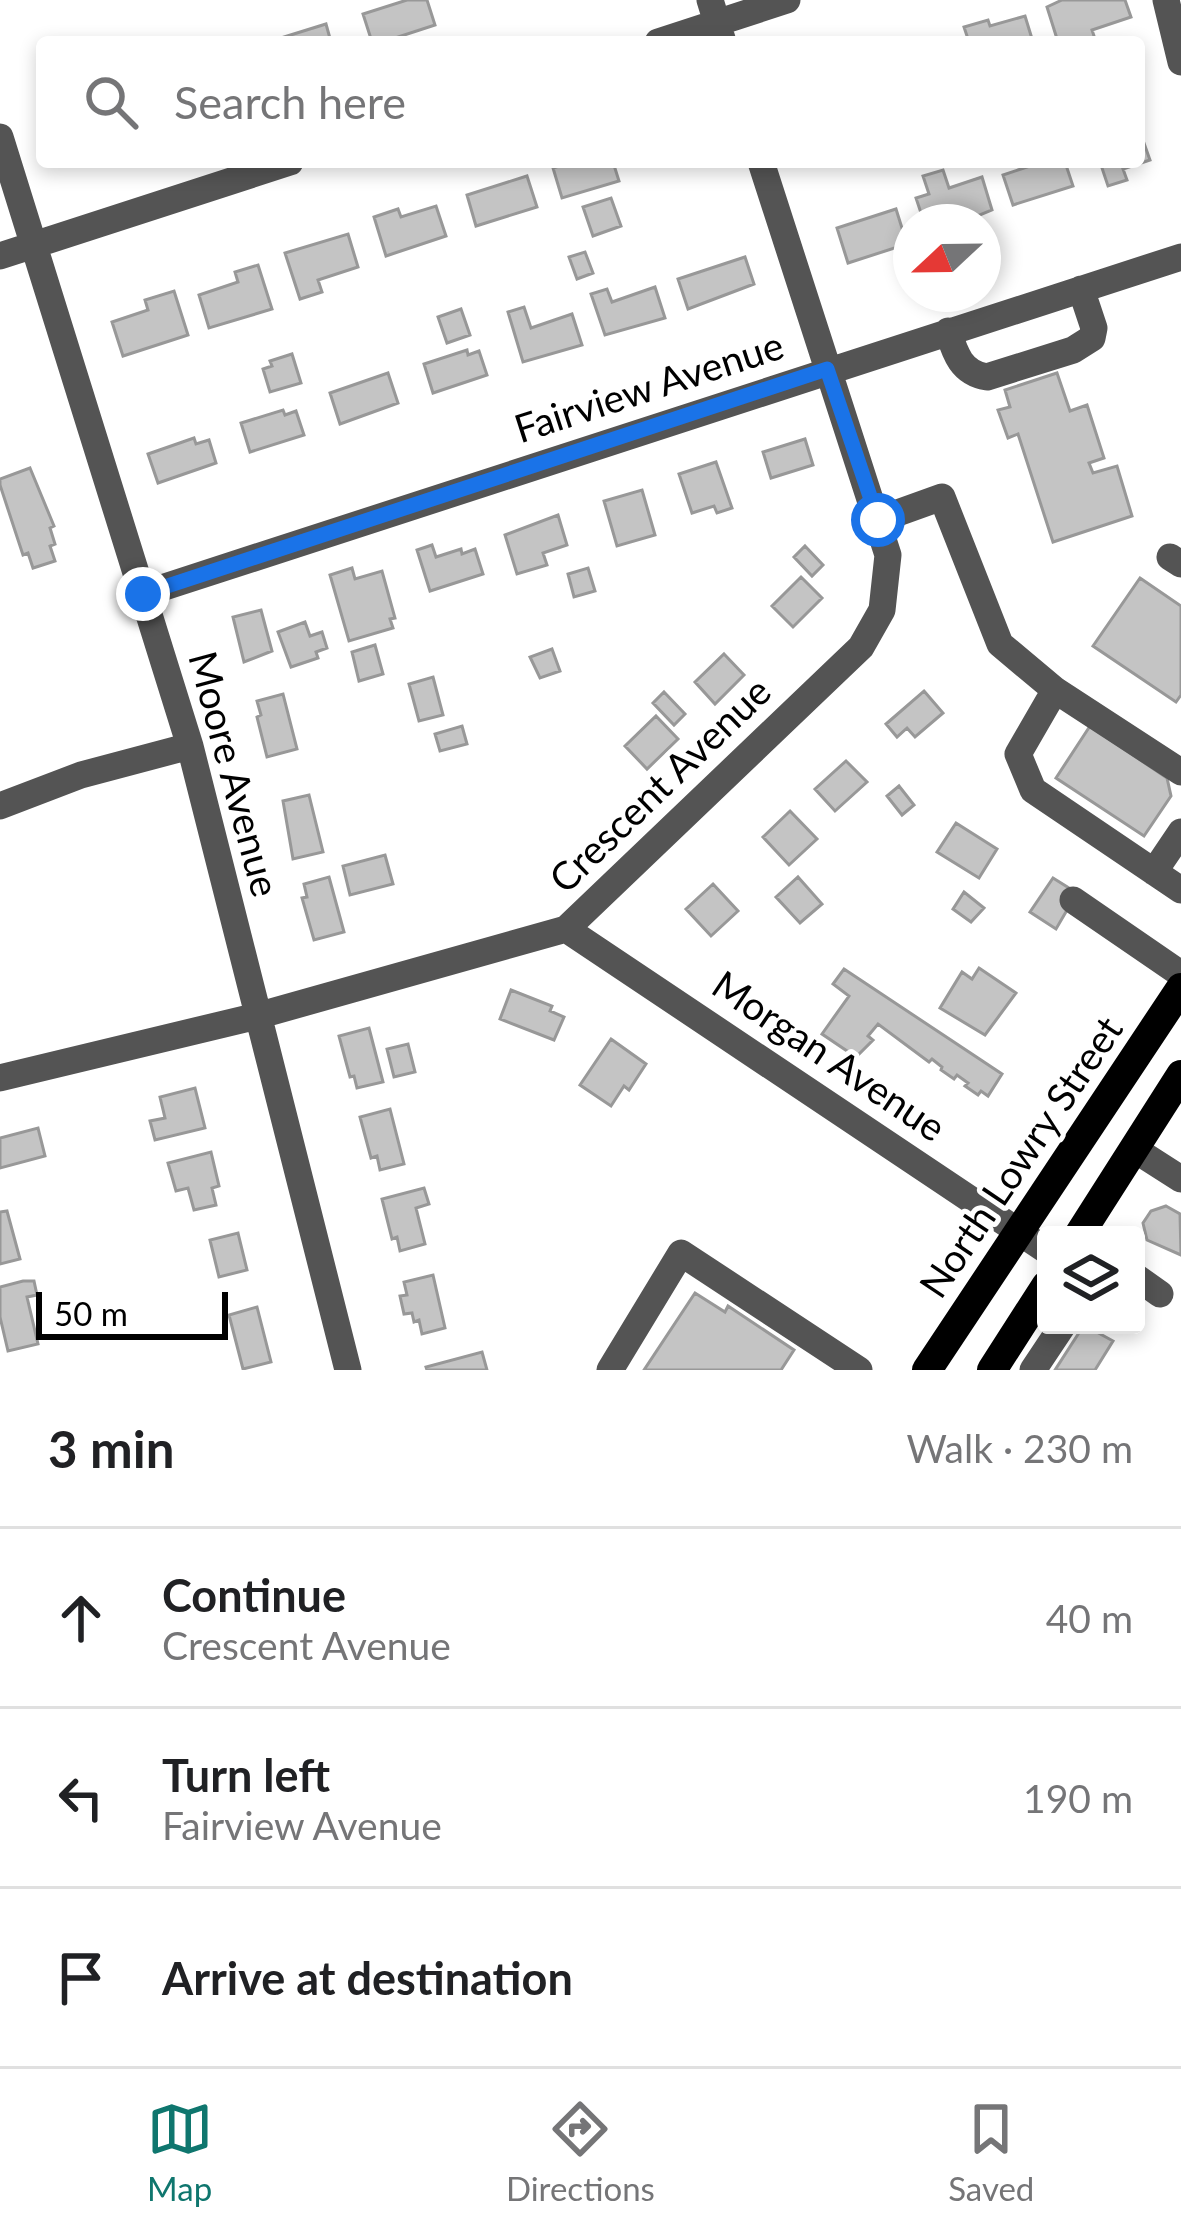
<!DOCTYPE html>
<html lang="en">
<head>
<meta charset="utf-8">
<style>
  body { margin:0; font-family:Lato,sans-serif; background:#f6f6f6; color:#202124 }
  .controls { position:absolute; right:36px; bottom:36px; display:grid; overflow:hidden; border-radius:12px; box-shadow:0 6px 18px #0003 }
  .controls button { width:108px; height:108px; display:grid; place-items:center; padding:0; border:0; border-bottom:3px solid #e0e0e0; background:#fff; color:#202124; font:60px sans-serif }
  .compass { position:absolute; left:893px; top:204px; width:108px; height:108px; border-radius:50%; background:#fff; box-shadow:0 6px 18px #0003; rotate:248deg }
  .scale { position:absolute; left:36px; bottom:30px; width:192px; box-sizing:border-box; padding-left:12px; border:6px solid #000; border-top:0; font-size:33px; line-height:42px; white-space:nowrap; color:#000; -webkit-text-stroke:9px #fff; paint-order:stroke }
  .stop { position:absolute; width:36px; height:36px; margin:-27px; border:9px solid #1a73e8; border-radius:50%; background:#fff }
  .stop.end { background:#1a73e8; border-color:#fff; box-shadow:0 3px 12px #0008 }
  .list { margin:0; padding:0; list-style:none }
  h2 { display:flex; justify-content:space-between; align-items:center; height:156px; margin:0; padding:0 48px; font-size:51px }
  h2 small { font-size:39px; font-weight:400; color:#757577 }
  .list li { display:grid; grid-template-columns:78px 1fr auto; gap:36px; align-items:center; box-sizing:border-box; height:180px; padding:0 48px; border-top:3px solid #e0e0e0 }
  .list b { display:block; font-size:45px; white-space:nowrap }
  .list p { margin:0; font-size:39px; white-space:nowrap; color:#757577 }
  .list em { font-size:39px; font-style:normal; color:#757577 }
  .icon { flex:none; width:66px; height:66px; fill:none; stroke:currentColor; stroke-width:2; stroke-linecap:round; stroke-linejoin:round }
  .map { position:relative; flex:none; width:1181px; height:1370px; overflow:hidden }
  .search { position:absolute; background:#fff; box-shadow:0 6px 18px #0003; left:36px; right:36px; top:36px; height:132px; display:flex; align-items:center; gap:30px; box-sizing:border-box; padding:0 42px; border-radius:12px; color:#757577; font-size:45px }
  .sheet { height:696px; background:#fff }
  nav { display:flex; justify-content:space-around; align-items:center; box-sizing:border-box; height:168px; border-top:3px solid #e0e0e0; background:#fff; font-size:33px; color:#757577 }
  nav a { display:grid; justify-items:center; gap:6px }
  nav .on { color:#0f766e }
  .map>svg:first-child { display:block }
  .building { fill:#c4c4c4; stroke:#989898; stroke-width:3 }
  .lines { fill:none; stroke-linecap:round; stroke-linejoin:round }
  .minor { stroke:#545454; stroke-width:27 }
  .major { stroke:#000; stroke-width:30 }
  .route { stroke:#1a73e8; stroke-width:15 }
  .labels { text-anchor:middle; stroke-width:10; stroke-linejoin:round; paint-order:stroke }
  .street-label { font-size:39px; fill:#000; stroke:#fff }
</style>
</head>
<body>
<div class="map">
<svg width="1181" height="1370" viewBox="0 0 1181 1370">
  <rect width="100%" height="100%" fill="#fff"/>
  <path class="building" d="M407,0H427L435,25L398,37L399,42H372L363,14Z
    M1062,0H1125L1131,17L1092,30L1096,42H1058L1047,7Z
    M1025,16L1033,42H969L964,27L988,20L990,26Z
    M326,24L331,42H268Z
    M1139,129L1150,160L1123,169L1127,180L1108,186L1100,162H1139Z
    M571,162H613L619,181L562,198L553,168Z
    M1042,162H1065L1073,186L1013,205L1003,175Z
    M943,170L949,188L982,177L992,210L963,222H924L916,198L929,194L923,176Z
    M527,176L537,207L476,226L467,195Z
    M611,198L621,226L593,236L583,207Z
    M436,206L446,236L386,256L374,217L398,209L401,217Z
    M896,209L907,244L848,263L837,228Z
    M348,234L358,267L318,280L322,292L300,299L285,253Z
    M585,252L593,273L577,279L569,257Z
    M745,257L754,284L688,309L678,279Z
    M258,265L272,309L209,328L199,295L238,282L235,272Z
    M655,287L665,318L605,335L591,294L607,289L612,302Z
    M174,291L188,335L123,356L112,322L148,310L145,300Z
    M524,307L531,328L572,314L582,345L523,362L508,312Z
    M461,309L470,335L447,343L438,317Z
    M467,350L468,355L479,351L487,375L433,393L424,364Z
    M292,354L301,383L270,392L263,369L272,366L270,361Z
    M388,373L398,403L340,424L330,393Z
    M1057,373L1070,411L1087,405L1104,458L1089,463L1093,473L1117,466L1132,516L1053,542L1018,434L1008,438L998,410L1010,407L1005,390Z
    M283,410L285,415L296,411L304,435L250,452L241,423Z
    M194,438L196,444L209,440L216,463L158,483L148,454Z
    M805,439L813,465L771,478L763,452Z
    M716,462L732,508L717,513L714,506L692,513L679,474Z
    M30,468L54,526L50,528L55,544L50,546L55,561L33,568L28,553L23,555L0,485V479Z
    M642,490L655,535L617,546L604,501Z
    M558,515L567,545L543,553L547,565L517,574L505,535Z
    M432,545L436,557L461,549L462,554L475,549L483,574L430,591L417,550Z
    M805,546L823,565L812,576L794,557Z
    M352,568L355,579L382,571L395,618L390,619L393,628L349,641L330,575Z
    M588,568L595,591L574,597L568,574Z
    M801,577L822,598L793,627L772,606Z
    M1140,578L1181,606V695L1176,702L1093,646Z
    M261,610L272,651L244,662L233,617Z
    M305,622L310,636L322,632L327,648L316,652L318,658L291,667L278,632Z
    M375,645L383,674L359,681L352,652Z
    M552,649L560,671L540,678L530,657Z
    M724,654L744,675L715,704L695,682Z
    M433,677L443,715L419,721L409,684Z
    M924,691L943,713L915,737L907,728L897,737L886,724Z
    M664,692L685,714L674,725L653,703Z
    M283,694L297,749L267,757L257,717L261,715L257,701Z
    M656,716L678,739L647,769L625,746Z
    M462,726L467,744L440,751L435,734Z
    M1090,726L1167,778L1171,796L1144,836L1056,778Z
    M846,761L867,782L835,811L815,789Z
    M899,786L914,805L902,815L887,796Z
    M309,795L323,852L293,859L283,801Z
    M790,811L817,839L789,865L763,837Z
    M956,823L997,849L979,878L937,852Z
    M385,855L393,884L350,895L343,866Z
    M329,877L344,932L314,940L302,898L307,897L304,884Z
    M798,877L822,904L800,923L776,897Z
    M1053,878L1077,893L1056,929L1030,912Z
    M713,884L738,911L711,936L686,909Z
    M964,892L984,908L971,922L953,909Z
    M979,968L1016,993L985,1035L940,1008L962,972L972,979Z
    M844,969L1002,1074L988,1096L981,1091L978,1095L965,1086L968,1083L957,1075L954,1079L941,1070L942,1067L932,1059L929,1062L878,1024L868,1036L873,1040L856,1057L822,1034L849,996L833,984Z
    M511,990L552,1006L550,1011L564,1017L554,1040L500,1019Z
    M369,1028L383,1082L357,1088L354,1076L350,1077L339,1036Z
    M611,1039L646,1064L629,1090L624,1086L611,1106L580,1085Z
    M408,1044L415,1072L394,1077L387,1049Z
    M195,1088L205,1128L155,1140L150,1121L165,1118L160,1097Z
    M390,1109L404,1164L380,1170L377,1156L371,1158L360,1117Z
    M38,1128L45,1156L0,1168V1138Z
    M211,1152L219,1186L212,1188L216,1205L194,1210L188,1188L176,1191L168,1163Z
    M424,1188L429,1204L416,1208L425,1244L400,1251L397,1237L392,1239L382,1199Z
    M1166,1206L1180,1214L1181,1255L1147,1240L1143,1223L1151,1211Z
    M7,1211L20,1259L0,1264V1212Z
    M238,1233L247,1270L219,1277L210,1240Z
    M433,1275L445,1328L422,1334L419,1320L414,1322L412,1313L404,1314L400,1296L407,1295L404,1282Z
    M23,1281H34L37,1295L27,1297L38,1344L8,1351L0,1317V1287Z
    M695,1293L725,1312L728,1306L794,1350L781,1370H644Z
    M257,1307L271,1362L243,1369L229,1315Z
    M1084,1325L1113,1341L1095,1370H1055Z
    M482,1352L487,1370H427L426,1367Z"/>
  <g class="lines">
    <path class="minor" d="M710,0L723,42
      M1166,0L1181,62
      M658,42L787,0
      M0,137L190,746L348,1370
      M0,256L290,162
      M948,331C955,353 961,373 987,377L1073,350L1092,338L1094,328L1081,289
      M878,520L942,497L1000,644L1055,690L1181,772
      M1170,557L1181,564
      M143,594L1181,257
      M1055,690L1018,754L1033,790L1181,890
      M0,806L81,775L190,746
      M1154,872L1181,832
      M1073,900L1181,974
      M566,929L1046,1250
      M0,1078L257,1016L566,929L861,647L882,610L888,555L761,162
      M1134,1149L1181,1179
      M1136,1277L1160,1294
      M610,1370L681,1253L859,1370
      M1033,1370L1063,1325"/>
    <path class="major" d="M1079,1235L1181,1075
      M927,1370L1181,988
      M992,1370L1046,1286"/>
  </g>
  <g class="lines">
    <path class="route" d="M143,594L827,369L878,520"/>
  </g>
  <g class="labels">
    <g class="street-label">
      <text transform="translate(649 387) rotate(-18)" y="14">Fairview Avenue</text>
      <text transform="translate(234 774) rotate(75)" y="14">Moore Avenue</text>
      <text transform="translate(660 785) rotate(-44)" y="14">Crescent Avenue</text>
      <text transform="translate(829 1056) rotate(34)" y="14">Morgan Avenue</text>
      <text transform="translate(1021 1157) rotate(-56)" y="14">North Lowry Street</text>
    </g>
  </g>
</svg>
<div class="controls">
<button><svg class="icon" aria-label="layers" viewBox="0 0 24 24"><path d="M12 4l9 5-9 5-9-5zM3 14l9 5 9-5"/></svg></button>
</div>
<svg class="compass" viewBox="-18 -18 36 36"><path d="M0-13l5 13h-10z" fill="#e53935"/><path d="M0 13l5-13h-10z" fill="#757577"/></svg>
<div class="scale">50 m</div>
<div class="stop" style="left:878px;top:520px"></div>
<div class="stop end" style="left:143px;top:594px"></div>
<div class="search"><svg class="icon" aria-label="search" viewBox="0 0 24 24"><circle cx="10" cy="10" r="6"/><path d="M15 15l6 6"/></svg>Search here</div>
</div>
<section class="sheet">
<h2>3 min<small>Walk · 230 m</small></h2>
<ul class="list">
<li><svg class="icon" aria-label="ahead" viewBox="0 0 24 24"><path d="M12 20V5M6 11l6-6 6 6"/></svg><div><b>Continue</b><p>Crescent Avenue</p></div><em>40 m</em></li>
<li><svg class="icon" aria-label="left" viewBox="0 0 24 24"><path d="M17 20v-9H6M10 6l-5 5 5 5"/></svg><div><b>Turn left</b><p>Fairview Avenue</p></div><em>190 m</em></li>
<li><svg class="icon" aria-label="arrive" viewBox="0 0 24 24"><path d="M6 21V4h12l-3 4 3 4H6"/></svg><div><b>Arrive at destination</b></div></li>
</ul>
</section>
<nav>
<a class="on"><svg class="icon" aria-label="map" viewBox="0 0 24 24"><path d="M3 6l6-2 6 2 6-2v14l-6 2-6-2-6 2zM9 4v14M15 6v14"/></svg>Map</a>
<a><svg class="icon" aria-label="directions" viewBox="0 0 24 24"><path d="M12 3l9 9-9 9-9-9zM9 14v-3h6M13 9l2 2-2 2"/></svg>Directions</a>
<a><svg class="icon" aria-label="saved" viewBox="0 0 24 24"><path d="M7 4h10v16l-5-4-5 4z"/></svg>Saved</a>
</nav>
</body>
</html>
